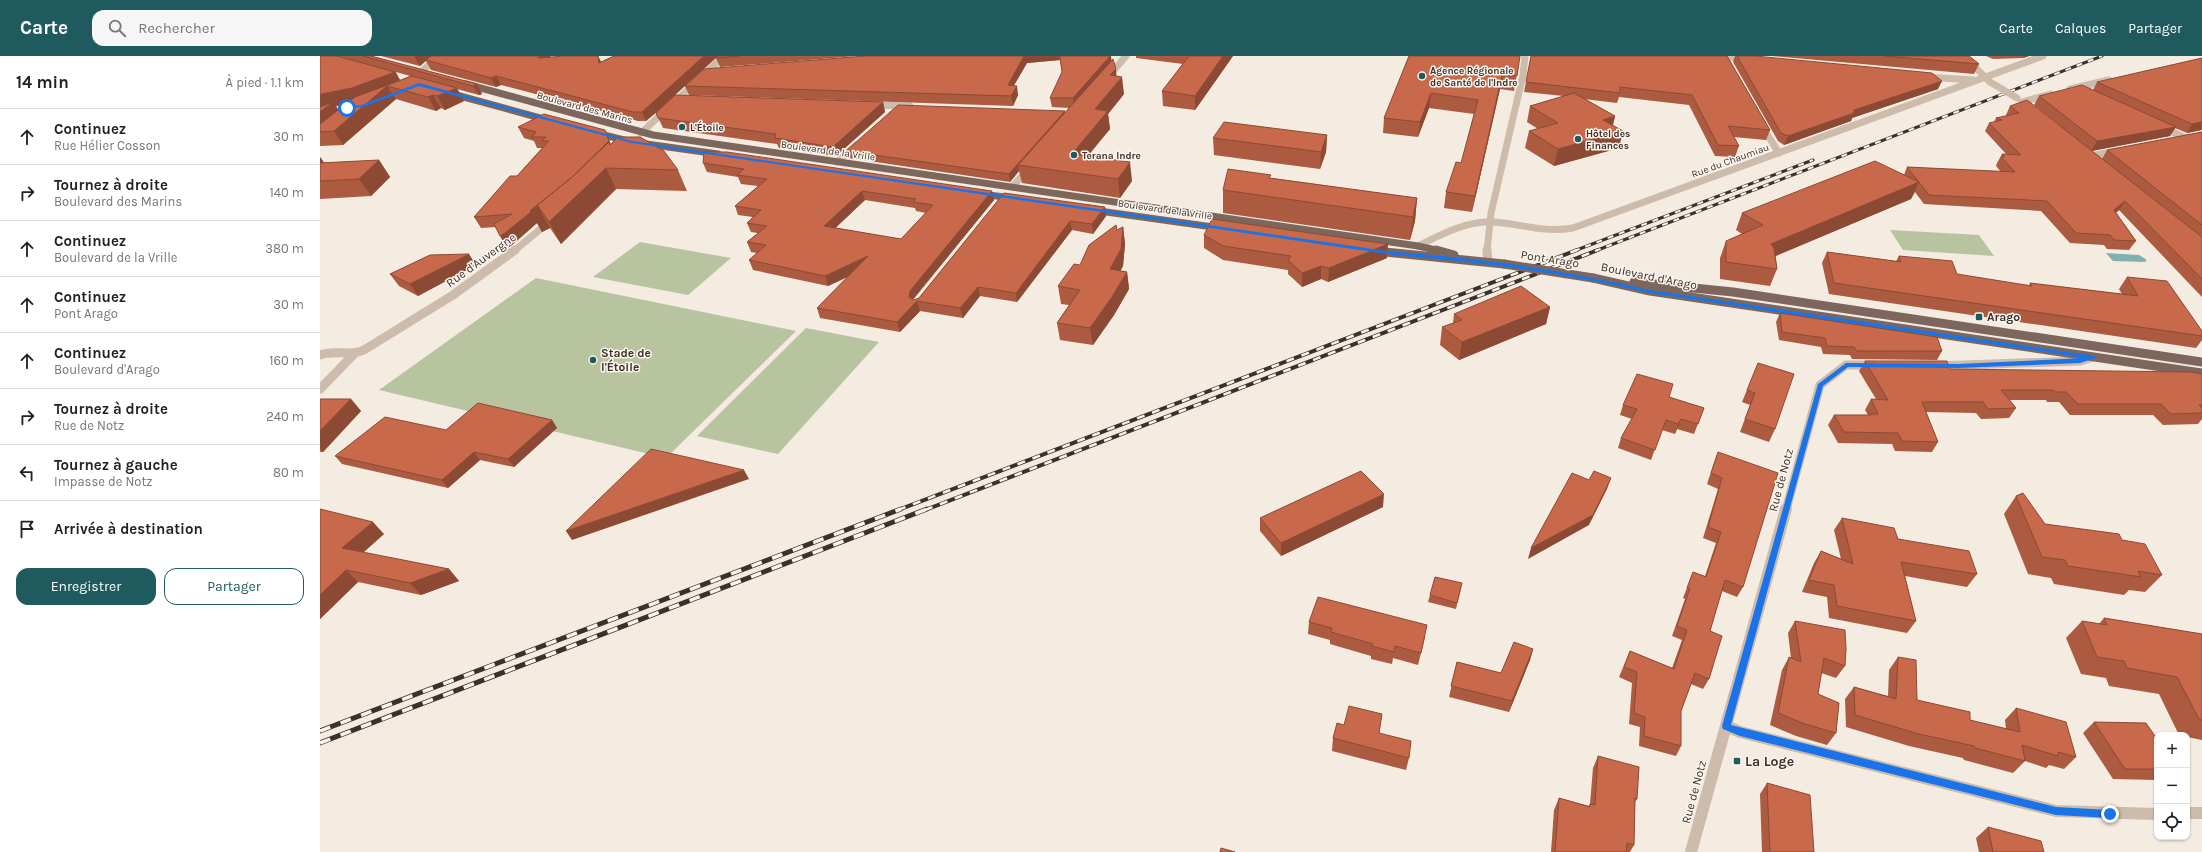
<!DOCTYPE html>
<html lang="fr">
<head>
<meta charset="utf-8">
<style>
  body { margin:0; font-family:Karla,sans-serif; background:#f6f6f6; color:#222 }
  .controls { position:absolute; right:12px; bottom:12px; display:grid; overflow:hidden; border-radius:8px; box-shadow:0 1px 3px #0004 }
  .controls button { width:36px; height:36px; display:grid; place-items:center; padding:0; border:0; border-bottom:1px solid #e0e0e0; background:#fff; color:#222; font:20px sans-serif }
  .stop { position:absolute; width:12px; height:12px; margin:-9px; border:3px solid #1a73e8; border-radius:50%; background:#fff }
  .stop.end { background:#1a73e8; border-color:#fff; box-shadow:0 1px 4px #0008 }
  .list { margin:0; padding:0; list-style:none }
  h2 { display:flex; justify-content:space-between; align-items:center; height:52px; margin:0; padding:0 16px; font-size:17px }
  h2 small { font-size:13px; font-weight:400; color:#767676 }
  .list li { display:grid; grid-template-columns:26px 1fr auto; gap:12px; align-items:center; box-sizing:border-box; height:56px; padding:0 16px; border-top:1px solid #e0e0e0 }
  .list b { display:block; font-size:15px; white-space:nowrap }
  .list p { margin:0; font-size:13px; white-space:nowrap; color:#767676 }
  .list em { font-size:13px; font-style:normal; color:#767676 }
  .actions { display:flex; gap:8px; padding:12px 16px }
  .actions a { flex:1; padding:9px 0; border:1px solid #1f5a5e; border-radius:12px; text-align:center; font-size:14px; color:#1f5a5e }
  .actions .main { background:#1f5a5e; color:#fff }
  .icon { flex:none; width:22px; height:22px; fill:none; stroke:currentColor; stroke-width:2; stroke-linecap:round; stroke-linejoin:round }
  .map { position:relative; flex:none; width:1882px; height:796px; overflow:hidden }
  header { display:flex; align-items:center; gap:24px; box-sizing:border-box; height:56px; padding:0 20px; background:#1f5a5e; color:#fff }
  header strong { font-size:19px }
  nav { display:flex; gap:22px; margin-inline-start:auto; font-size:14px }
  .search { width:280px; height:36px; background:#f6f6f6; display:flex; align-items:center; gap:10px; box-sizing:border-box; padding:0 14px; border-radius:12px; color:#767676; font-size:15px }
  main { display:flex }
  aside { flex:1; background:#fff }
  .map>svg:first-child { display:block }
  .green { fill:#b8c4a0 }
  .water { fill:#7fb0b2 }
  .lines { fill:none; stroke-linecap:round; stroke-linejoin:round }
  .minor-far2 { stroke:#cdbbac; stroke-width:7 }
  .minor-far1 { stroke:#cdbbac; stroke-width:9 }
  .minor { stroke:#cdbbac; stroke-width:12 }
  .major-far1 { stroke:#7d675c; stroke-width:7 }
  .major { stroke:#7d675c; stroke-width:9 }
  .rail-far2-casing { stroke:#3b302b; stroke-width:3 }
  .rail-far1-casing { stroke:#3b302b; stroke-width:4 }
  .rail-casing { stroke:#3b302b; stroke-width:5 }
  .rail-far2 { stroke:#fbf5ee; stroke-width:2; stroke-dasharray:6; stroke-linecap:butt }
  .rail-far1 { stroke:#fbf5ee; stroke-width:2.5; stroke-dasharray:8; stroke-linecap:butt }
  .rail { stroke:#fbf5ee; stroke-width:3.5; stroke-dasharray:11; stroke-linecap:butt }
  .minor-bridge { stroke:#cdbbac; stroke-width:7 }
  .major-bridge { stroke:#7d675c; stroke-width:9 }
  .wall { fill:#ac5a40; fill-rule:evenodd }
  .shaded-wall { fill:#8c4a34 }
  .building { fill:#c8694b; stroke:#8c4a34; fill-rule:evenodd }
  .route { fill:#1a73e8 }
  .poi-dot { fill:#1f5a5e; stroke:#fbf5ee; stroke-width:1.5 }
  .labels { text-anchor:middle; stroke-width:3; stroke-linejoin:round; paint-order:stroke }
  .far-poi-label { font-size:10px; font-weight:bold; fill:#3b302b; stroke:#fbf5ee; text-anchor:start }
  .far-street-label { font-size:10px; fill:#3b302b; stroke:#fbf5ee }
  .street-label { font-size:12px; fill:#3b302b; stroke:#fbf5ee }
  .poi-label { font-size:12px; font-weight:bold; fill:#3b302b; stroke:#fbf5ee; text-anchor:start }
  .near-poi-label { font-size:14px; font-weight:bold; fill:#3b302b; stroke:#fbf5ee; text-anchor:start }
</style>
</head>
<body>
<header>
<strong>Carte</strong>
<div class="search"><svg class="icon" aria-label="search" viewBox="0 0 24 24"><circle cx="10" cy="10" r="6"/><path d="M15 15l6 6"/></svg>Rechercher</div>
<nav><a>Carte</a><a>Calques</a><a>Partager</a></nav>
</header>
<main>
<aside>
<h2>14 min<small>À pied · 1.1 km</small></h2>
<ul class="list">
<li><svg class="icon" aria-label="ahead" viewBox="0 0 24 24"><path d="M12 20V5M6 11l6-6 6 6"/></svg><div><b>Continuez</b><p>Rue Hélier Cosson</p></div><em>30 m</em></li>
<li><svg class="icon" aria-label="right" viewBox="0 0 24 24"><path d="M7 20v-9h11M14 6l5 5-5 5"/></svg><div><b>Tournez à droite</b><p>Boulevard des Marins</p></div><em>140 m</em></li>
<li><svg class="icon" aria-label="ahead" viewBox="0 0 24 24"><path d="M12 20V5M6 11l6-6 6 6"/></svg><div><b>Continuez</b><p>Boulevard de la Vrille</p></div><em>380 m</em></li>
<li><svg class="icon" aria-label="ahead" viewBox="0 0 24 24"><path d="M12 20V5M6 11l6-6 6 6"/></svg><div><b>Continuez</b><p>Pont Arago</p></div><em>30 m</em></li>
<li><svg class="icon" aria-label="ahead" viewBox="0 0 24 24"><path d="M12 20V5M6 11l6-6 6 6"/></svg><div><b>Continuez</b><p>Boulevard d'Arago</p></div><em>160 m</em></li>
<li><svg class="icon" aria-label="right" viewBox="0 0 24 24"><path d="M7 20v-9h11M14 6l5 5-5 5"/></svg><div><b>Tournez à droite</b><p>Rue de Notz</p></div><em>240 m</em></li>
<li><svg class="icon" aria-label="left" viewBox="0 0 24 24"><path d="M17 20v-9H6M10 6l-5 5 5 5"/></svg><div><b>Tournez à gauche</b><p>Impasse de Notz</p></div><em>80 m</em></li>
<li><svg class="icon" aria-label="arrive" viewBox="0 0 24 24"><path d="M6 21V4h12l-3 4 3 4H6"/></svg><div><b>Arrivée à destination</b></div></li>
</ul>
<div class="actions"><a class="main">Enregistrer</a><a>Partager</a></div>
</aside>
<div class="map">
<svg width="1882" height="796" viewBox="0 0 1882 796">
  <rect width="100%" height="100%" fill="#f4ebe1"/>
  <path class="green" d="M1570,174L1659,179L1674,200L1583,194Z
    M320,186L411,202L368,239L273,221Z
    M216,222L476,275L346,402L59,334Z
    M486,272L559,286L458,398L377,380Z"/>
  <path class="water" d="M1786,197L1819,199L1827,204L1825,205L1826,206L1793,205Z"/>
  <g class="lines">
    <path class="minor-far2" d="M1401,0L1428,3
      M1644,0L1669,25
      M101,16L119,0
      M788,21L806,0
      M1605,21L1653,24
      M1750,33L1789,24
      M1702,46L1731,38
      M550,49L590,50
      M1441,69L1459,97
      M1841,71L1866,82
      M321,77L404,0
      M1771,100L1797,95
      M517,106L536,89
      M692,131L709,112
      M1098,190C1120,179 1148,164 1174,166C1201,168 1225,177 1253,172L1723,0
      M194,195L230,165
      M1167,195L1171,157L1203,19L1205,0"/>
    <path class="minor-far1" d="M1167,194L1168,206
      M0,299C15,293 29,301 44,294L133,239L195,194
      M1615,310L1760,305L1773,301
      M0,333L35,297
      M1466,454L1500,329L1526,309H1555"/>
    <path class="minor" d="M1406,670L1420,676L1736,755L1837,758
      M1867,757H1882
      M1371,796L1466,453"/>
    <path class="major-far1" d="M146,28L333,79L1098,190L1120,195
      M129,37L231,65
      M276,77L312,86L398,98
      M661,138L692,142
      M772,154L900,172
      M1055,195H1059"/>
    <path class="major" d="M1116,194L1134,199
      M1055,195L1184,208
      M1273,222L1330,235L1882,317
      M1314,226L1413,236L1882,306"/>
    <g class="rail-far2-casing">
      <path id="rail-far2" d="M1254,195L1493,104
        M1275,195L1782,0"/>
    </g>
    <g class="rail-far1-casing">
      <path id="rail-far1" d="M578,454L1257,194
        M605,454L1278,194"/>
    </g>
    <g class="rail-casing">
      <path id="rail" d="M0,675L581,453
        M0,687L607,453"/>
    </g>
    <use href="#rail-far2" class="rail-far2"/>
    <use href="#rail-far1" class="rail-far1"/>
    <use href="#rail" class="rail"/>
    <path class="minor-bridge" d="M1670,26L1697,42"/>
    <path class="major-bridge" d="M1184,208L1273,222"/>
  </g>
  <path class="wall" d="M0,0H51L157,28L162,38L159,39L137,33L144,45L125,54L121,52L116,55L76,43L23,89L0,90ZM76,16L90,20L80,24ZM26,48L18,54L16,50Z
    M61,0H230L231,1L278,0L281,6L294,0H537L400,11L396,2L397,1L355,39L563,46L565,56L516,100L459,92L457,88L343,72L336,57L326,65H318L181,29L176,31L111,14L106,5L100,10Z
    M545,0L792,5L796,20L804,38L788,58L790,73L767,100L812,125L800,142L702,127L699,115L690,126L529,102L526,95L745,57L750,52L732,51L730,42L742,16L740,4L707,7L694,29L698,39L693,50L369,39L365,30Z
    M816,0H913L875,54L843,50L842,35L863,8L816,2Z
    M1089,0H1200L1194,35L1180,33L1152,156L1124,152L1126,136L1141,107L1154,58L1109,52L1098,81L1063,77L1064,62Z
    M1211,0H1407L1450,74L1446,84L1414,81L1419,90L1415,101L1395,100L1369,49L1299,41L1297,47L1264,43L1295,60L1293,69L1299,92L1234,110L1205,92L1209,75L1218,73L1207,66L1210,50L1244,40L1204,36Z
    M1415,0H1435L1618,33L1532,62L1531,65L1464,89L1458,85L1413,6Z
    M1452,0H1649L1659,8L1654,18Z
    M1666,0H1709L1703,2L1673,3Z
    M1882,2V74L1867,77L1855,72L1850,80L1772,95L1782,103L1787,94L1882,76V241L1799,154L1796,157L1816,185L1809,194L1787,193L1784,189L1750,187L1721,155L1604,148L1595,136L1591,143L1455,200L1457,213L1450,230L1400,223V202L1406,185L1422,178L1416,174L1422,157L1584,119L1587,111L1681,116L1676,110L1677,107L1682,98L1687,99L1665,75L1669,67L1674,66L1676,62L1687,60L1686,59L1690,50L1740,70L1714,49L1719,40L1773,34L1777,26Z
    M198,71L291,88L358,114L367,135L296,133L241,188L230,172L222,176L217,167L192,189L187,192L176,171L161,172L154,161L197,120L222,92H217L214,85L204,82Z
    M1007,79L1006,96L1000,113L894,99L893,82Z
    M0,101L4,107L59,104L70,121L51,140L0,143Z
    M383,107L674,144L593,244H594L599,242L684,137L785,151L786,160L773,178L752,174L697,246L660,240L643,262L600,255L580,276L500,262L497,252L528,221L508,230L433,214L429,204L437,197L431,196L427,186L438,177L431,176L427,167L433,161L418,159L415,150L438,130L421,128L418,121L387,116ZM545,144L595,152L596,155L606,157L581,183L515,172Z
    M951,122L1097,142L1095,165L1090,184L903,157V134Z
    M803,171L805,188L803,210L800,215L807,216L809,233L794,259L773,289L740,284L737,267L749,249L741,248L738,230L760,209L797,174Z
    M884,179L1067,202L1008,226L1001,223L982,231L968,218V214L903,204L884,192Z
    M1507,196L1576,205L1579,200L1637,218L1709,230L1710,227L1802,238L1799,233L1807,221L1882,280V284L1876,292L1509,238L1502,207Z
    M156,209L98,240L79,230L70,218Z
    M1230,251L1226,268L1139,304L1120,289L1122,271L1133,267L1134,258Z
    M1460,257L1622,295L1617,304L1532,303L1530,299L1503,298L1501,291L1459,284L1456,266Z
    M1545,305L1629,313L1882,318V363L1878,368L1843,369L1833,359H1750L1739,346H1727L1726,344H1690L1696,352L1689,362L1661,363L1656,357L1606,356L1618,386L1612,396L1575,395L1572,388L1518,387L1508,369L1514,359H1548L1545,354L1551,343H1556L1539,315Z
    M1438,307L1455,373L1449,386L1420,376L1430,349L1422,346Z
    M1349,341L1384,352L1374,378L1357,373L1355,378L1342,374L1331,404L1298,392L1301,382L1312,363L1300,359L1303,349Z
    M0,343H31L41,355L3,396H0Z
    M232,364L237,372L194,411L160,404L128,432L22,408L15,400L126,374Z
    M1398,396L1423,531L1417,541L1402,535L1390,575L1389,623L1383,633L1371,628L1361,655V690L1356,700L1319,690L1320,671L1309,668L1312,627L1299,621L1310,595L1352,612L1362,584L1352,580L1365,543L1363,542L1373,516L1385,520L1396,487L1383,482L1398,433L1387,428L1394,407Z
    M1696,440L1725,468L1802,484L1842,519L1825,536L1809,534L1804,539L1734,528L1731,522L1708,518L1684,458Z
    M1063,451L961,500L940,475V462Z
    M0,453L64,478L43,497L129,513L139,525L101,539L38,526L0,563Z
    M1522,462L1578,483L1657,518L1647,531L1585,520L1596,565L1587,577L1509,562L1507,541L1482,536L1494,507L1501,495L1521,503L1514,474Z
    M1142,527L1136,553L1108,546L1110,539Z
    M1784,562L1882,578V684L1867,681V679H1859L1839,638L1789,630L1786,622L1761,618L1746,582L1762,565L1779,568Z
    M1475,565L1525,610L1516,622L1501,617L1498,638L1516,677L1507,689L1476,680L1450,669L1462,614L1469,601L1471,602L1468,577Z
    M989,566L1105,581L1098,609L1073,602L1072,608L1051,603V600L1010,588V584L988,578Z
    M1213,593L1210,604L1189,656L1129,641L1137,606L1181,617Z
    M1578,601L1597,644L1650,664L1686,673L1685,664L1696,652L1756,701L1744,713L1729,709L1726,712L1705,705L1693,717L1644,704L1643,702L1589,690L1526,671L1525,643L1534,631L1568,640L1569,614Z
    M1062,658L1059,677L1089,702L1086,714L1012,695L1013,682L1024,669Z
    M1774,666L1837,683V724L1793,723L1763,677Z
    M1278,700L1317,743L1315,746L1314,789L1310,796H1231L1234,754L1239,742L1269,750L1270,748L1273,712Z
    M1447,727L1494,796H1442L1440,738Z
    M1668,771L1724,796H1659L1656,782Z"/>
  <path class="shaded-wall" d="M96,0H111L100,10L94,1Z
    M221,0H230L232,3L218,2Z
    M278,0L281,6L279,7Z
    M384,0H398L326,65L322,56Z
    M704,0H740V4L707,7L689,38L688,29Z
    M790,0H791L792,8L754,52L753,42Z
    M903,0H913L875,54V40Z
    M1704,0H1709L1703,2Z
    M796,13L797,27L802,21L804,38L788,58L790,73L754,117L752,98L790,19Z
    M75,16L83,29L67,30L76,43L23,89L14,75L41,45L16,50L22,59L0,76V39Z
    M1182,19L1180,33L1152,156L1155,140Z
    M176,20L181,29L176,31L171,22Z
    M1622,25L1618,33L1532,62L1531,65L1464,89L1468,80L1534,54Z
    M157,28L162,38L159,39L153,30Z
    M697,30L698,39L693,50L691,40Z
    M137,32L144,45L125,54L117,40Z
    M1111,37L1109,52L1098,81L1100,66Z
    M113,39L121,52L116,55L108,41Z
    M563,46L565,56L516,100L513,91Z
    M745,55L746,62L698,109L699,115L690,126L689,118Z
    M1295,60L1291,76L1283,64Z
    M1882,66L1881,74L1867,77L1872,68Z
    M1856,71L1850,80L1771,95L1777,85Z
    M285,74L294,96L218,150L230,172L222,176L217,167L192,189L187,192L180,180L210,155Z
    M1303,75L1299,92L1234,110L1238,93Z
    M1007,79L1006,96L1000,113L1001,96Z
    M0,101L11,116L0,121Z
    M59,104L70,121L51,140L39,123Z
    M810,106L812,125L800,142L798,123Z
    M286,112L296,133L241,188L229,166Z
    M1599,126L1591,143L1444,205L1451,188Z
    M542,135L545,144L507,180L504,170Z
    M672,135L674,144L592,244L597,245L600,255L580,276L577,266L589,241L590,235Z
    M1097,142L1095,165L1090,184L1093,161Z
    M1805,145L1799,154L1788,163L1794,154Z
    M785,151L786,160L773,178L772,168Z
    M750,165L752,174L697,246L696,237Z
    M803,171L805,188L803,210L792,231L790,213Z
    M1068,188L1067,202L1008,226L1009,212Z
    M149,198L156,209L98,240L90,228Z
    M548,200L551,209L508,230L505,220Z
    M1001,210V223L982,231V217Z
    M807,216L809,233L794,259L773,289L770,272Z
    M658,231L660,240L643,262L640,252Z
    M1230,251L1226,268L1139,304L1142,286Z
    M31,343L41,355L3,396L0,392V375Z
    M1361,363L1355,378L1358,368Z
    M232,364L237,372L194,411L188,403Z
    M154,396L160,404L128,432L122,424Z
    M424,414L429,423L252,484L246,475Z
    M1291,422L1287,433L1269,469L1208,503L1211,492Z
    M1064,438L1063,451L961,500V487Z
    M53,466L64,478L33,505L22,492Z
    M129,513L139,525L101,539L90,527Z
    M26,514L38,526L0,563V539Z
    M1213,593L1210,604L1189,656L1192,645Z"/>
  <path class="building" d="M0,0H17L75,16L32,32L2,38L0,39Z
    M43,0H51L157,28L153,30Z
    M111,0H221L218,2L245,0H278L279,7L294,0H384L322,56H313L176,20L171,22L106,4Z
    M398,0H419L396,2Z
    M545,0H704L688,29L697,30L691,40L365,30L384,13Z
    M740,0H790L753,42H730L742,16Z
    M869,0H903L875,40L842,35Z
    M1089,0H1200L1197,20L1182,19L1155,140L1126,136L1136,106L1141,107L1158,44L1111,37L1100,66L1064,62Z
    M1211,0H1407L1450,74L1408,70L1419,90L1398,89L1372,39L1300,31V37L1206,26Z
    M1417,0H1435L1612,17L1622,25L1534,54V57L1468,80L1461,77Z
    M1565,0H1649L1659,8Z
    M1882,2V66L1872,68L1777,26Z
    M793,3L796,13L790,19L802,21L775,53L788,55L752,98L810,106L798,123L698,109Z
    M92,20L137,32L117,40L113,39L108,41L67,30L14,75L0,76V68L35,41Z
    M1762,29L1856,71L1777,85L1719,40Z
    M1254,37L1295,60L1283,64L1303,75L1238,93L1209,75L1238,67L1210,50Z
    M355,39L563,46L513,91L455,82L456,78L338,62L336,57Z
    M1707,44L1882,181V223L1805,145L1794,154L1816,185L1794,184L1790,179L1756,177L1727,145L1609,139L1587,111L1695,116L1681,101H1685L1682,98L1701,99L1669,67L1682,64L1676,62L1699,57L1690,50Z
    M13,46L0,56V51Z
    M578,49L745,55L689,118L526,95Z
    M224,58L285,74L289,85L251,122L210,155L211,156L185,177L180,180L174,168L192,158L154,161L190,120H197L229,85H222L226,81H212L216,76L198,71Z
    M904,66L1007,79L1001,96L893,82Z
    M1882,76V169L1787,94Z
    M298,81H320L344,95L358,114L286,112L229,166L218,150L210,155L251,122L289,86L290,89Z
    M384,96H407L672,135L590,235L589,241L594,244L599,242L684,137L785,151L772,168L750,165L696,237L658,231L640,252L597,245L577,266L497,252L548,200L505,220L429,204L446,189L427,186L447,170L427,167L441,154L415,150L447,123L417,119L424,113L383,107ZM542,135L596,143L593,146L613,149L581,183L504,170Z
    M59,104L39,123L0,125V107Z
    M1555,105L1599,126L1451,188L1454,192L1457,213L1406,206V185L1443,169L1422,157Z
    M908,113L951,119L949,122L1097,142L1093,161L903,134Z
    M892,163L1068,188L1009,212L1001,210L982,217L968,204L971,200L903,190L884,179Z
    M796,169L797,174L803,171L801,193L790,213L807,216L792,241L770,272L737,267L760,234L738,230L754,208L760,209L769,189Z
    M1507,196L1581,206L1579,200L1632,205L1637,218L1712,230L1710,227L1818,240L1807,221L1847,225L1882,275V280L1514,227Z
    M149,198L90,228L70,218L110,199Z
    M1201,230L1230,251L1142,286L1122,271L1142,264L1134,258Z
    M1460,257L1617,281L1622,295H1537L1534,291L1507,290L1505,282L1462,276Z
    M1545,305H1627L1629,313L1871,316L1882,318V349H1879L1882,352V357L1851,358L1841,348H1758L1746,336H1735L1733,334H1681L1696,352L1668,353L1663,346H1602L1618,386L1582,385L1578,377L1524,376L1514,359H1551L1550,358H1558L1551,343L1568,344Z
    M1438,307L1474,318L1455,373L1425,363L1435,337L1427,334Z
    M1317,318L1353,328L1349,341L1384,352L1378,368L1361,363L1358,368L1346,364L1335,394L1301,382L1317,353L1303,349Z
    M0,343H31L0,375Z
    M158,347L232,364L188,403L154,396L122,424L15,400L65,361L126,374Z
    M331,393L424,414L246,475Z
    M1398,396L1458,417L1423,531L1405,524L1390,575L1402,580L1389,623L1375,617L1361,655V690L1324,680L1325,661L1314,657L1317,616L1304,611L1310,595L1354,613L1367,574L1357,570L1370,532H1367L1373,516L1386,521L1401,476L1388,471L1402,422L1391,417Z
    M1041,415L1064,438L961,487L940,462Z
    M1274,415L1291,422L1273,459L1211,492L1252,417L1269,424Z
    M1703,437L1725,468L1799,478L1802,484L1825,488L1842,519L1818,515L1821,521L1748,510L1745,504L1722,501L1696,440Z
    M0,453L53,466L22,492L129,513L90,527L26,514L0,539Z
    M1522,462L1574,472L1578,483L1649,495L1657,518L1581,506L1596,565L1517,550L1514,529L1489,524L1501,495L1533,508Z
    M1115,521L1142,527L1137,547L1110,539Z
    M998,541L1107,569L1101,597L1075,590L1074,596L1052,590L1053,588L1011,576L1012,572L989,566Z
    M1784,562L1882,578V664L1879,663L1857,621L1807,612L1804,605L1777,601L1762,565L1787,569Z
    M1475,565L1525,574L1526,593L1525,610L1504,602L1498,638L1519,647L1516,677L1485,668L1458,657L1469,601L1481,606Z
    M1194,586L1213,593L1192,645L1131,630L1137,606L1181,617Z
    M1578,601L1596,604L1597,644L1650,656V664L1700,676L1696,652L1746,666L1756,701L1738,696V700L1702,689L1705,705L1655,692L1654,690L1599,678L1535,659L1534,631L1576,643Z
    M1029,650L1062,658L1059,677L1091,685L1089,702L1013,682L1017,667L1024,669Z
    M1774,666L1826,667L1837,683V713H1805Z
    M1278,700L1319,711L1317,743L1315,742L1314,789L1307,787L1306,796H1235L1239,742L1270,751V748L1275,749Z
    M1447,727L1490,739L1494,796H1450Z
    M1668,771L1721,785L1724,796H1673Z
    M901,792L915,796H900Z"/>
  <path class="route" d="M99,27L312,85L1074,196C1161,202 1245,214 1330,234L1775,300V302L1760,307L1638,312L1528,311L1503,330L1411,669L1736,751L1790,754L1795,758L1790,762L1736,759L1420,680L1403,673L1402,670L1498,328L1526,307L1638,308L1765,302L1330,237C1245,217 1161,206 1074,199L312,87L99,30L43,51L25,52L41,49Z"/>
  <g class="poi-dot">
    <circle cx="1102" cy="20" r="4"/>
    <circle cx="362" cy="71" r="4"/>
    <circle cx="1258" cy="83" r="4"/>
    <circle cx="754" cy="99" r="4"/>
    <rect x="1655" y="257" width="8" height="8" rx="2"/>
    <circle cx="273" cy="304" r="4"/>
    <rect x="1413" y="701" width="8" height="8" rx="2"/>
  </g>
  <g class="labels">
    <g class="far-poi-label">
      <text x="1110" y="18">Agence Régionale<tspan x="1110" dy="12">de Santé de l'Indre</tspan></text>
      <text x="370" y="75">L'Étoile</text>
      <text x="1266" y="81">Hôtel des<tspan x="1266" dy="12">Finances</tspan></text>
      <text x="762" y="103">Terana Indre</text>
    </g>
    <g class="far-street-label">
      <text transform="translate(265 51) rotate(15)" y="4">Boulevard des Marins</text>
      <text transform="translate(508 94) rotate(8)" y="4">Boulevard de la Vrille</text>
      <text transform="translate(1410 104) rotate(-20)" y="4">Rue du Chaumiau</text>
      <text transform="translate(845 153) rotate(8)" y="4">Boulevard de la Vrille</text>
    </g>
    <g class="street-label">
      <text transform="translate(1230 203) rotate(9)" y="4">Pont Arago</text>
      <text transform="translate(161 204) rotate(-36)" y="4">Rue d'Auvergne</text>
      <text transform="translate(1329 220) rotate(11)" y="4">Boulevard d'Arago</text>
      <text transform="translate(1461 424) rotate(-75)" y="4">Rue de Notz</text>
      <text transform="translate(1374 736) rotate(-75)" y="4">Rue de Notz</text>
    </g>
    <g class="poi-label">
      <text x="1667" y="265">Arago</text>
      <text x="281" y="301">Stade de<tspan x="281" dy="14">l'Étoile</tspan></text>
    </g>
    <g class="near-poi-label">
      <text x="1425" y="710">La Loge</text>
    </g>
  </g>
</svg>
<div class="controls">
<button>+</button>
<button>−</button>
<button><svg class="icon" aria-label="locate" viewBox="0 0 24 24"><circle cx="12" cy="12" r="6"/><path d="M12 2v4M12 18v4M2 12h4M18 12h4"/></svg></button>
</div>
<div class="stop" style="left:27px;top:52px"></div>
<div class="stop end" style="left:1790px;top:758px"></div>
</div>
</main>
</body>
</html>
